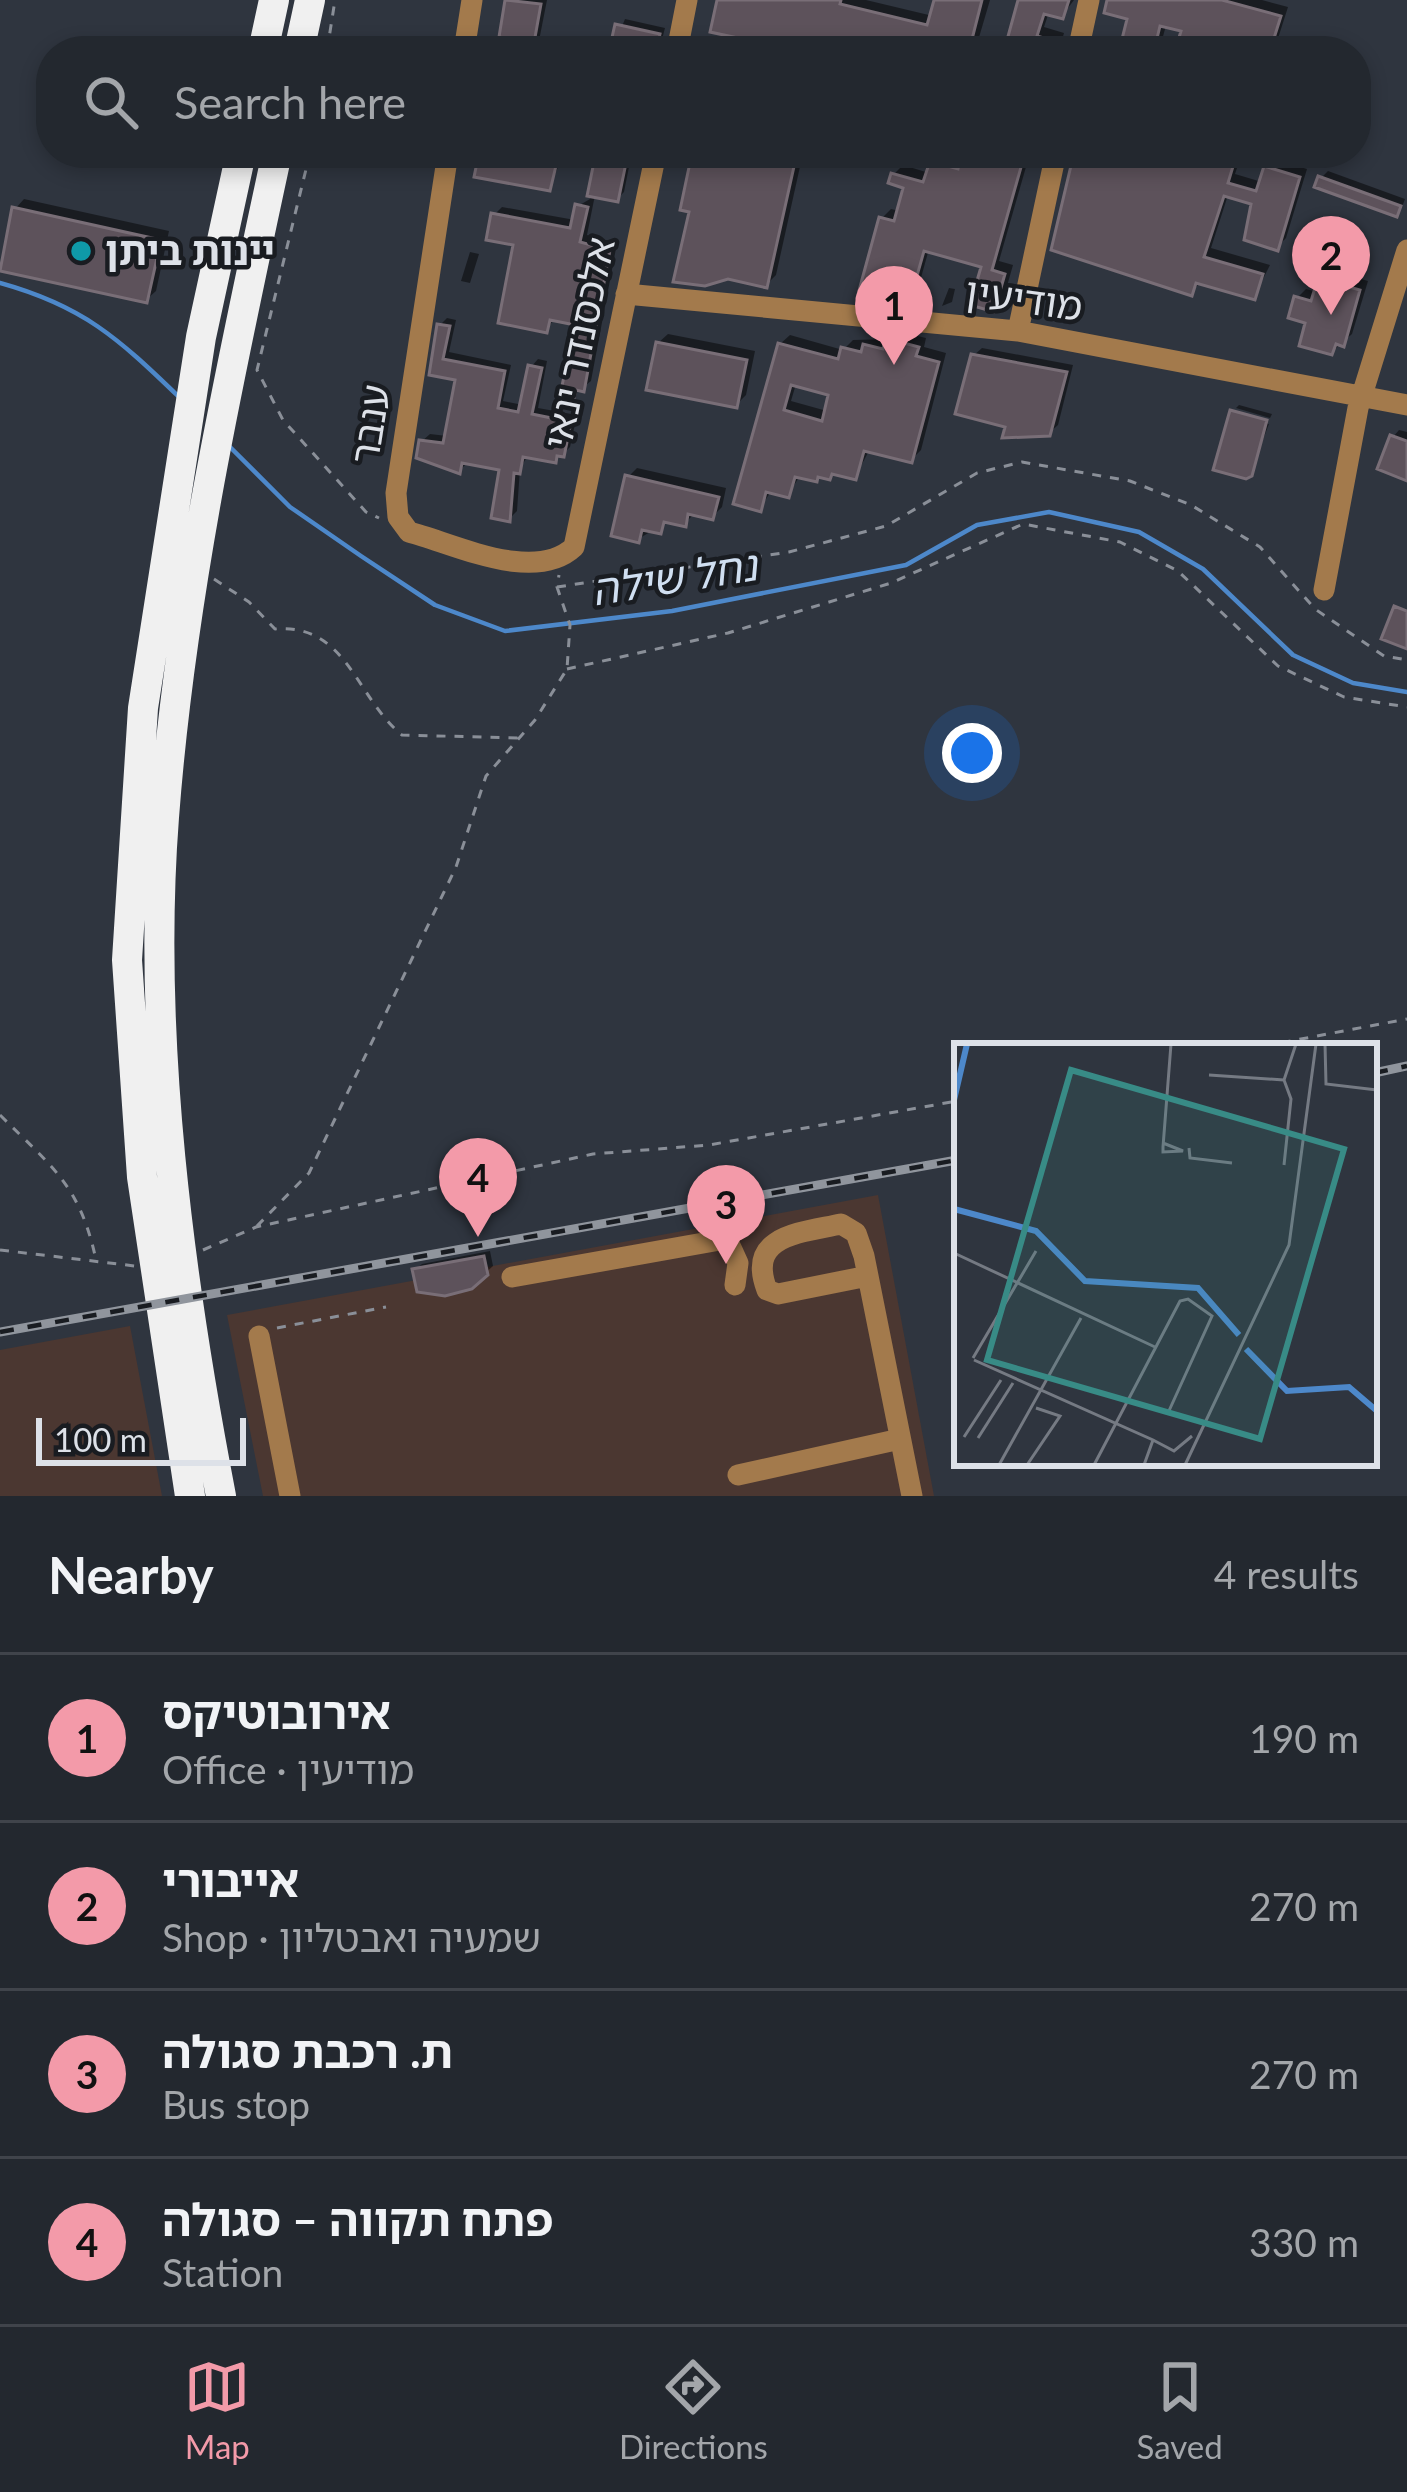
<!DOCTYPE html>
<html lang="en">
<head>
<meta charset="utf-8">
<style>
  body { margin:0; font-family:Lato,"Noto Sans Hebrew",sans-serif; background:#2f343b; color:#f1f3f6 }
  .scale { position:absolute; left:36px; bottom:30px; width:210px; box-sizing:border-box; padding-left:12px; border:6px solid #dde1e8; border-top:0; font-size:33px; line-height:42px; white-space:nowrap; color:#dde1e8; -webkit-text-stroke:9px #191c21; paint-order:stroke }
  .you { position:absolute; left:972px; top:753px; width:42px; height:42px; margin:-30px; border:9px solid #fff; border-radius:50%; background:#1a73e8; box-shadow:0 0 0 18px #1a73e833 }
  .badge { display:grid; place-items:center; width:78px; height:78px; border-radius:50%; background:#f39aa9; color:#111; font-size:39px; font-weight:700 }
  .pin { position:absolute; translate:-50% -99px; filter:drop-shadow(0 3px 6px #0008) }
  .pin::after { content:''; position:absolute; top:63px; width:42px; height:36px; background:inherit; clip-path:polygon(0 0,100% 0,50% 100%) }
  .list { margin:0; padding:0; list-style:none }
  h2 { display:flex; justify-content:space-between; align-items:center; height:156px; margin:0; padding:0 48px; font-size:51px }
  h2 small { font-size:39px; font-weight:400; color:#a3a6aa }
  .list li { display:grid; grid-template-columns:78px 1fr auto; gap:36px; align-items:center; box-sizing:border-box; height:168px; padding:0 48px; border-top:3px solid #40444b }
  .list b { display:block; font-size:45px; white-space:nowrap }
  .list p { margin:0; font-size:39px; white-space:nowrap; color:#a3a6aa }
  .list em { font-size:39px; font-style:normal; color:#a3a6aa }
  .icon { flex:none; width:66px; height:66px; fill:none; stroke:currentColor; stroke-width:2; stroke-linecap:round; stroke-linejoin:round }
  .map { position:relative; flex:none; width:1407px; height:1496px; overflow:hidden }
  .search { position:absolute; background:#23282f; box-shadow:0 6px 18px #0003; left:36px; right:36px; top:36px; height:132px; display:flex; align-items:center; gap:30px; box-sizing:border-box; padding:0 42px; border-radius:48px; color:#a3a6aa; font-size:45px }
  .sheet { height:828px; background:#23282f }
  nav { display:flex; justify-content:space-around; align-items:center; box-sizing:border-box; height:168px; border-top:3px solid #40444b; background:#23282f; font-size:33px; color:#a3a6aa }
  nav a { display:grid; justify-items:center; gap:6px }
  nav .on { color:#f39aa9 }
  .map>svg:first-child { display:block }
  .commercial { fill:#4b3731 }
  .shadow { fill:#0007; fill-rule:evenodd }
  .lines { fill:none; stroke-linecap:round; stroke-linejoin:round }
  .stream { stroke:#4d88ca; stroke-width:4.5 }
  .building { fill:#5d525b; stroke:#796e77; stroke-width:3; fill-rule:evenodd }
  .path { stroke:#8a8f98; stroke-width:3; stroke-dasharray:9 9; stroke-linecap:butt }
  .minor { stroke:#a37a4c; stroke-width:21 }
  .highway { stroke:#f0f0f0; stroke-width:30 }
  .rail-casing { stroke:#90959d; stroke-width:9 }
  .rail { stroke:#191c21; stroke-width:4.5; stroke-dasharray:14; stroke-linecap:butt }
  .culture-dot { fill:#0f9aa8; stroke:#191c21; stroke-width:4.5 }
  .labels { text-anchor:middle; stroke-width:9; stroke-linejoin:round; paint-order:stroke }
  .poi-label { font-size:39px; font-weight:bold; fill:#dde1e8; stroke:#191c21; text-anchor:start }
  .street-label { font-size:39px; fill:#dde1e8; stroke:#191c21 }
  .water-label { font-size:42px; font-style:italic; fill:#d0dff1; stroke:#191c21 }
  .inset-river { fill:none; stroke:#4d88ca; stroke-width:6 }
  .inset-road { fill:none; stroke:#757a83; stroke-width:3 }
  .view { fill:#388b86; fill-opacity:0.15; stroke:#388b86; stroke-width:6 }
  .inset-edge { fill:none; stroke:#dde1e8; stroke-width:6 }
</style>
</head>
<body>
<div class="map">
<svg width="1407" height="1496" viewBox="0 0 1407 1496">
  <rect width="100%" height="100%" fill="#2f353f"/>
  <path class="commercial" d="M878,1195L934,1496H263L227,1315Z
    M130,1326L162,1496H0V1350Z"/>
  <path class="shadow" d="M509,0H547L537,51H502Z
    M721,0H866L933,16L937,0H990L975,51H950L914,36L910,51H813Z
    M1021,0H1074L1062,16L1049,12L1044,27L1064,33L1059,51H1007Z
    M1110,0H1173L1159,51H1122L1131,16Z
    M1194,0H1262L1288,7L1274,51H1178Z
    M625,19L665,28L659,51H612Z
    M479,153H576L562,158L549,188Z
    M603,153L631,157L624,192L617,199L595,195L587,235L617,243L591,381L573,395L579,323L555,318L546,330L516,243L494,215L502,207L575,220L578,206L590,199Z
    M692,153H803L776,275L767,284L730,276L677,279L692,210L683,208Z
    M935,153H1030L999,261L1013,265L1003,300L994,309L984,265L929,249L917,292L908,301L882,218L891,209L900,211L907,185L894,174L903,165L929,173Z
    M1078,153H1242L1235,174L1262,182L1275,159L1307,169L1286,238L1277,247L1254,202L1228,195L1211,248L1270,265L1254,297L1202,281L1191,292Z
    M1328,171L1405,199L1402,207L1396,213L1321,178Z
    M24,199L169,231L156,291L146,300L15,209Z
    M470,252L479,254L470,283L461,281Z
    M1330,270L1368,281L1352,334L1332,352L1297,298L1306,289L1317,292Z
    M949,288L955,289L952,302L942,306Z
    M447,318L456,320L449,352L511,365L503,401L523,405L531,367L538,359L547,361L538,408L577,415L570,447L563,454L555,460L528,455L520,469L517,511L509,519L503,467L466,464L459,471L422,441L430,434L447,436L459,378L433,373L440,325Z
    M897,331L926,338L924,347L946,353L921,450L911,460L870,449L855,477L835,471L829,477L801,474L788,495L772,490L760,508L780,344L790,335L843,350L853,340L888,339ZM796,384L832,393L827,411L791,401Z
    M668,334L755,351L746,395L736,405L658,343Z
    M982,348L1073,365L1058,425L1049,433L1008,424L973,356Z
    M1239,405L1272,414L1270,418L1236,408Z
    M1233,414L1269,424L1250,473Z
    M1399,430L1407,432V478L1393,437Z
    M637,468L726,488L722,507L712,517L695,513L685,523L671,520L638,539L628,477Z
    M490,1251L493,1266L471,1286L415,1270L422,1264Z"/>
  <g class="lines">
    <path class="stream" d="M0,283C83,306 118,338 179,397
      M230,447L290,507L361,556L435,605L505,631L672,611L906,565L977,525L1049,512L1139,532L1203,569L1293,655L1353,683L1407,692"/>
  </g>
  <path class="building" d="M505,0L541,4L534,43L499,37Z
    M717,0H841L840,4L927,25L934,0H982L969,51H947L908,38L905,51H798L710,32Z
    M1018,0H1069L1063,19L1044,14L1037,36L1057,42L1054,51H1004Z
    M1107,0H1222L1281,16L1270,51H1175L1181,31L1160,26L1154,51H1119L1127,19L1104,13Z
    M615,24L660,34L656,51H609Z
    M479,153H559L550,191L474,177Z
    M692,153H797L767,288L728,279L705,286L673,282L689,212L680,210Z
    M962,153H1025L992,270L1005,274L994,312L970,305L981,267L924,251L909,304L857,298L879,217L894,221L903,188L888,183L891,173L923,182L930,161L958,169Z
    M1074,153H1237L1228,183L1256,191L1264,166L1300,177L1278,251L1244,240L1251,204L1224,196L1204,257L1263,274L1255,300L1196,283L1192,296L1051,250Z
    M595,157L626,163L618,202L587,196Z
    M1318,176L1401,206L1397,217L1314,187Z
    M575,204L588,207L580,242L610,250L584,392L576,390L574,398L560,395L575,325L550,320L547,333L498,323L513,245L486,240L491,213L570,228Z
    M12,207L161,240L147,303L0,271Z
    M1318,278L1360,290L1344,347L1336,344L1332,355L1299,346L1305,323L1288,318L1294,296L1311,301Z
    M437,324L450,326L443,359L505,371L498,408L518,412L528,365L542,368L532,414L571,422L564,457L557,456L556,463L523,457L520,474L514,473L510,522L491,518L499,470L462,463L460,474L416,458L419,440L443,443L455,380L429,375Z
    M885,338L919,347L916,356L939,362L912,463L864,451L856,480L832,474L830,480L818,477L817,482L795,477L789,498L766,492L761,512L733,504L778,343L838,359L841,347L861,352L863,344L883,349ZM791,385L828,395L822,421L784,410Z
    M656,342L747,360L737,408L646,390Z
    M971,354L1067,372L1050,436L1002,438L1005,427L955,414Z
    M1230,410L1267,420L1252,476L1246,479L1213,470Z
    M1390,435L1407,441V481L1377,469Z
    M625,475L719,497L713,520L688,514L686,527L664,522L661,534L642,530L639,543L611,536Z
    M1394,606L1407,611V649L1381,639Z
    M484,1256L488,1275L472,1289L445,1296L417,1292L412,1269Z"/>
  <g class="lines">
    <path class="path" d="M327,51L335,0
      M310,153L257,370L283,420L366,512L379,518
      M214,579L249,602L275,629C347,623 356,698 402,735L518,738
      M557,587L789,552L886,526L977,473L1022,462L1130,481L1191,505L1260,547L1315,609L1384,656L1407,660
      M567,669L728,633L891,583L1023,524L1120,542L1178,571L1278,666L1344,697L1407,707
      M1264,1046L1407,1019
      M0,1115C52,1167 80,1185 96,1260
      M257,1226L309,1173L456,867L486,776L535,720L567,669L570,625L557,587L559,575
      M0,1250L135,1266
      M203,1250L256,1227L593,1154L709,1145L957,1101
      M277,1328L386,1307"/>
    <path class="minor" d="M464,51L472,0
      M677,51L687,0
      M1078,51L1089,0
      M448,153L396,493L398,517L409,532C455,544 534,584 574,547L656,153
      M626,294L1018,331L1407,405
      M1018,331L1056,153
      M1324,590L1358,408L1407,250
      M868,1276L778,1294L767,1290C746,1235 800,1233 841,1224L856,1233L864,1256L912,1496
      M512,1277L720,1240L728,1241L738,1263L735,1285
      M259,1336L290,1496
      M738,1475L900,1439"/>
    <path class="highway" d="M263,51L274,0
      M299,51L310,0
      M190,1496L142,1177L127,960L143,708L201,337L241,153
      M221,1496C179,1278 147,1039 164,817C181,593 230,372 277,153"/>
    <g class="rail-casing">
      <path id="rail" d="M1374,1073L1407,1066
        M0,1332L957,1160"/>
    </g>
    <use href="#rail" class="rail"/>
  </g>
  <circle class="culture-dot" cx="81" cy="251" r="12"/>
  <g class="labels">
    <g class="poi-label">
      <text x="105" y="265">יינות ביתן</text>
    </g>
    <g class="street-label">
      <text transform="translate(1024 299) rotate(8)" y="14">מודיעין</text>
      <text transform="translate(579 343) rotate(-78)" y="14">אלכסנדר ינאי</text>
      <text transform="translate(370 424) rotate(-81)" y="14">ענבר</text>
    </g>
    <g class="water-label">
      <text transform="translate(674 578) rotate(-9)" y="15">נחל שילה</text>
    </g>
  </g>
  <g transform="translate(954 1043)">
    <rect width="423" height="423" fill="#2f353f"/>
    <path class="inset-river" d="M0,57L13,1M0,166L82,188L131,238L244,245L285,292M292,306L333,348L395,344L423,368"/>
    <path class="inset-road" d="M371,1L372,41L423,47M255,32L330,37M209,100L229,108L209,109V104L217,1M235,105L236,115L278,120M330,122L337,56L330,37L342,1M0,210L201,304M19,315L82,208M20,317L199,397L190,422M10,394L47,337M24,395L59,340M199,397L220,408L238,393M45,422L127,275M73,422L106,373L82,365M140,422L226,258L234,256L258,273L214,370M231,422L335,202L362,1"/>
    <path class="view" d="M117,27L390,106L306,396L33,317Z"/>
    <rect width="423" height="423" class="inset-edge"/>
  </g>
</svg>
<div class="scale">100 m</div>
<div class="you"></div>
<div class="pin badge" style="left:894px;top:365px">1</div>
<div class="pin badge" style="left:1331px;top:315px">2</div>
<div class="pin badge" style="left:726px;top:1264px">3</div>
<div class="pin badge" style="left:478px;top:1237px">4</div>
<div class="search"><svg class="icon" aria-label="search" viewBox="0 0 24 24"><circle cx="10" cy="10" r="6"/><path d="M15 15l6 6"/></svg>Search here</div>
</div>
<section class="sheet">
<h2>Nearby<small>4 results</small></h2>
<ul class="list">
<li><span class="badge">1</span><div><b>אירובוטיקס</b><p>Office · מודיעין</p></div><em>190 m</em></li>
<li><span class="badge">2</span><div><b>אייבורי</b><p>Shop · שמעיה ואבטליון</p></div><em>270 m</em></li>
<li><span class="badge">3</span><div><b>ת. רכבת סגולה</b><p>Bus stop</p></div><em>270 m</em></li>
<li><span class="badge">4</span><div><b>פתח תקווה – סגולה</b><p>Station</p></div><em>330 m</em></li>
</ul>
</section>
<nav>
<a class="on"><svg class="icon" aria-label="map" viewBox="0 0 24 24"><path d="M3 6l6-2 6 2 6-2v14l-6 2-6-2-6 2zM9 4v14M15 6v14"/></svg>Map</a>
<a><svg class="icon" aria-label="directions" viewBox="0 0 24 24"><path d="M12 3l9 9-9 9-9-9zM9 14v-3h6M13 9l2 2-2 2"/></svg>Directions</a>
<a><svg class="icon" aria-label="saved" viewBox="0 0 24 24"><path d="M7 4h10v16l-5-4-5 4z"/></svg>Saved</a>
</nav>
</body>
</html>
